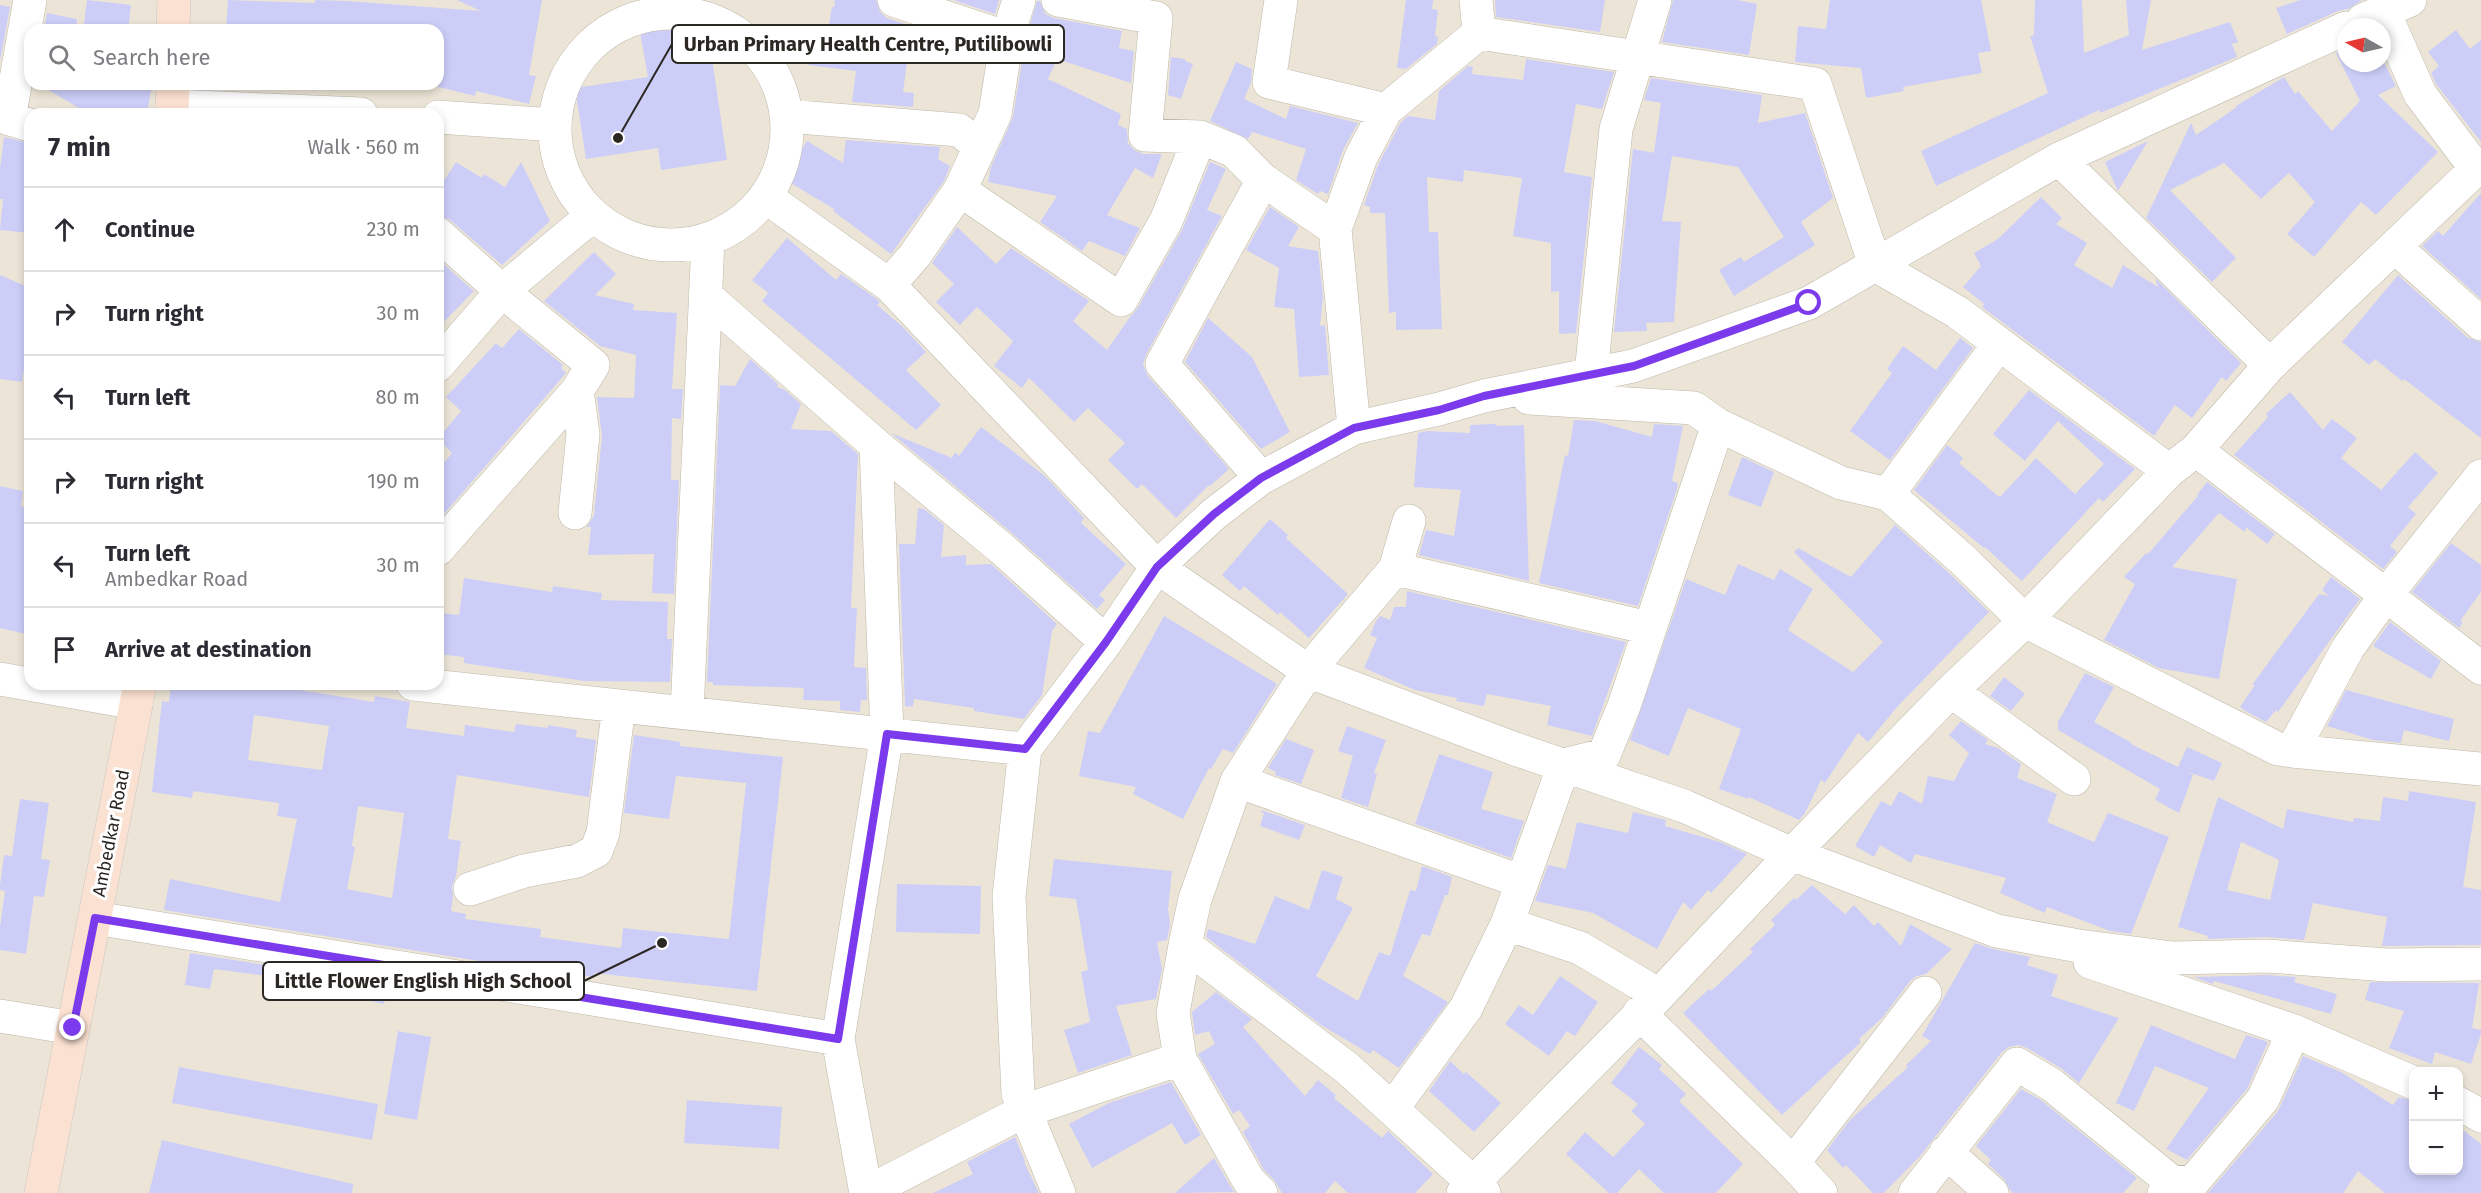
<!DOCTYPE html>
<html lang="en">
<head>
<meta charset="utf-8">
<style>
  body { margin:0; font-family:"Fira Sans",sans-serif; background:#f7f7f7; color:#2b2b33 }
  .controls { position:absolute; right:18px; bottom:18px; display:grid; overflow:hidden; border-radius:12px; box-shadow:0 3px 9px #0003 }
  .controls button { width:54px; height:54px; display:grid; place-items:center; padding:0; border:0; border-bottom:2px solid #e1e1e2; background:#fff; color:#2b2b33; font:30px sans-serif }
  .compass { position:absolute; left:2337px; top:18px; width:54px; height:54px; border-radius:50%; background:#fff; box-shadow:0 3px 9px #0003; rotate:278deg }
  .stop { position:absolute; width:18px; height:18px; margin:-14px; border:4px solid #7c3aed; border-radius:50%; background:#fff }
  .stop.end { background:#7c3aed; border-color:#fff; box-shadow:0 2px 6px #0008 }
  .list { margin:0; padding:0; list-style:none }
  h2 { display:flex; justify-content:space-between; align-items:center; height:78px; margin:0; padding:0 24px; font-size:26px }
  h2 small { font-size:20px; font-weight:400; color:#7c7c81 }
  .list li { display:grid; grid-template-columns:39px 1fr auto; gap:18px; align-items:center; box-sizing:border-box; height:84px; padding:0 24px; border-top:2px solid #e1e1e2 }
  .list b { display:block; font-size:22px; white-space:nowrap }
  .list p { margin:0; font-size:20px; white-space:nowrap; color:#7c7c81 }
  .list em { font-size:20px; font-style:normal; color:#7c7c81 }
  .icon { flex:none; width:33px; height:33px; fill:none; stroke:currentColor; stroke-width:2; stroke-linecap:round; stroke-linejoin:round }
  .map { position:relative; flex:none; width:2481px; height:1193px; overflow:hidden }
  .search { position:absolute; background:#fff; box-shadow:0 3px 9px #0003; left:24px; top:24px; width:420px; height:66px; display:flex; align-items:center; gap:15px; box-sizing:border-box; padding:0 21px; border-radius:18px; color:#7c7c81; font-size:22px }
  .panel { position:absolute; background:#fff; box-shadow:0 3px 9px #0003; left:24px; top:108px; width:420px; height:582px; border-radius:18px }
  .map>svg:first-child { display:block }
  .building { fill:#cdcef8; fill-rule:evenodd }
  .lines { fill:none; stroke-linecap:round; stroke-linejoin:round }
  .minor-casing { stroke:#bdb8aa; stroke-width:34 }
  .major-casing { stroke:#c8c7c6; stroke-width:34 }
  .minor { stroke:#fff; stroke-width:33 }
  .major { stroke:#fbe1d1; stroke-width:33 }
  .route { stroke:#7c3aed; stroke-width:8 }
  .labels { text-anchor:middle; stroke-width:6; stroke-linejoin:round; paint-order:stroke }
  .street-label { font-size:18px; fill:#2b2823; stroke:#fff }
  .leader { fill:none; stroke:#2b2823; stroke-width:2 }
  .callout-dot { fill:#2b2823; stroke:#fff; stroke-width:2 }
  .callout { fill:#fff; stroke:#2b2823; stroke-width:2 }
  .callout-label { font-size:20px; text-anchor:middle; font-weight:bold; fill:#2b2823 }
</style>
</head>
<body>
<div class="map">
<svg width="2481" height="1193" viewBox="0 0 2481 1193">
  <rect width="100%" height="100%" fill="#ece5d7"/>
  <path class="building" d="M87,0L131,5L128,30L84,24Z
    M228,0L315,3V0L347,1L481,11L457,0H542L529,75L536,76L529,104L476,91L475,96L438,87V30H226Z
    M835,0H876L880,12L887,18L959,42L942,37L941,42L911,32L903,92L914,93L913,107L852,102L856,71L808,65L811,41L826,43L832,7H834Z
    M953,0H999L995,14Z
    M1406,0H1433L1432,9L1438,10L1435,36L1438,37L1437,44L1406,69L1397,68Z
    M1495,0H1605L1600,32L1496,17Z
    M1673,0H1737L1757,4L1749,55L1662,42Z
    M1830,0H1981L1991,51L1978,53L1982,73L1903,87L1904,91L1866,98L1861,68L1795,62L1798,26L1826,29Z
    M2035,0H2082L2084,53L2129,35L2126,0H2151L2142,50L2230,22L2238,42L2232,44L2237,57L2100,113L2099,110L1936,186L1921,151L2048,93L2030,36L2034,35Z
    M2301,0H2362L2348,9L2338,11L2287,34L2276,8Z
    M1037,1H1040L1045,14L1054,18L1122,31L1119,48L1134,51L1131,83L1057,59L1048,79L1121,114L1118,125L1127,129L1128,143L1134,150L1144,154H1162L1153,178L1135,168L1107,215L1140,228L1125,256L1089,241L1082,251L1040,222L1057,196L988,182L991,167L1013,117L1025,42Z
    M0,5L10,7L0,61Z
    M47,13L77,19L76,30H44Z
    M695,23L699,47L710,45L727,160L661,170L658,148L586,159L575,88L648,77L640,32Z
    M2456,30L2470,49L2481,40V142L2436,84L2431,73L2439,66L2428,52Z
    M2346,49V63H2382V58L2396,86L2378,95L2438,152L2376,215L2361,202L2314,257L2287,234L2315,202L2289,173L2261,199L2224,163L2170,190L2236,258L2212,282L2146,218L2191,123L2196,135L2237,107L2236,106L2284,77L2295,94L2298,91L2332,131L2360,101L2336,53Z
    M1171,57L1185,59V61L1193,64L1181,99L1168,95Z
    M1526,59L1614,72L1602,109L1576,104L1564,172L1592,177L1576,333L1559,334V291L1551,292V243L1513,236L1522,178L1464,170L1463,182L1427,177L1429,232H1438L1442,329L1396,330V312L1389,313L1385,213H1370V207L1364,205L1378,165L1401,122L1408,116L1435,120L1439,91L1468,66L1473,67L1472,74L1523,80Z
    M1236,62L1252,69L1251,83L1244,99L1286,119L1290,106L1358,123L1343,150L1328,194L1320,191L1318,194L1296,180L1306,149L1252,132L1248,139L1210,121Z
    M1651,78L1762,95L1758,123L1805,113L1833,198L1801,222L1815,245L1734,296L1719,270L1741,257L1744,262L1784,237L1738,167L1654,153L1661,103L1644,100Z
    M38,84H152L147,114H89Z
    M4,137L30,143V233L0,230L3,199H0V168Z
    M846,140L940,147L938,159L950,166L944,181L891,254L833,211L834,209L784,179L807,141L843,163Z
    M2148,141L2118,191L2105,162Z
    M1633,149L1672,156L1662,221L1681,222L1674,322L1646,323L1647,331L1614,332Z
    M456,162L482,178L484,174L505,187L521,162L550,221L502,265L450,220L438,216V190Z
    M1210,162L1226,169L1207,210L1222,216L1146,355L1143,365L1148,376L1229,469L1210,486L1209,485L1176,518L1142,484L1137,489L1108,460L1125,443L1088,408L1074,422L1029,378L1022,388L994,366L1013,341L977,307L960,325L936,302L954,284L932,263L957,227L996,264L1011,248L1089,301L1073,321L1107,350L1130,317L1137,309L1182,230Z
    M2481,193V299L2422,246L2438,231L2443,236Z
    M2041,197L2062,218L2056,224L2087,243L2074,265L2112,288L2123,265L2158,287L2155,278L2241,363L2226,381L2222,377L2192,418L2175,405L2154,436L1982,307L1984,304L1963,287L1981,266L1974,253L1998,239Z
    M1270,207L1299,227L1288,246L1318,251L1323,296L1320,326L1325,325L1329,375L1299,377L1294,309L1274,307L1279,268L1246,250Z
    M787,238L836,280L841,274L877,299L880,302L877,305L903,327L926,352L906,370L941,405L916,430L762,301L768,293L752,280Z
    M594,252L616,274L595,295L634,304L633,310L677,313L672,389H683L681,419L672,418L671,480H679L674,594L652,593L654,554L588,555L591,527H587L594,515L602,436L597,397L634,398L636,355L600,346L544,301Z
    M438,259L474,291L438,328Z
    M0,275L30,288V328L22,382L0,379Z
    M2398,275L2468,338L2481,342V438L2404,379L2402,381L2375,359L2369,365L2342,342Z
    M1208,318L1252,357L1290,432L1261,449L1185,362Z
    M519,329L563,365L561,368L566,373L438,521V470L452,453L438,439L461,411L446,397L496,343L502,348Z
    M1960,338L1973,348L1890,460L1850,431L1892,373L1887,369L1903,346L1936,370Z
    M750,359L778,384L777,387L785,390L801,404L791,429L831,431L858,454L851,608H857L854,667L866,668L867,700H861L860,712L840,710V701L803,700L804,688L713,685V682H707L720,385L735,386Z
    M2029,390L2135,469L2103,502L2099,498L2022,581L1985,547L1984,548L1914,490L1947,445L1963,458L1959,463L1998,496H2001L2036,458L2075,494L2104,464L2058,421L2025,461L1993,434Z
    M2290,392L2323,430L2332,419L2357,438L2341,458L2381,490L2415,452L2438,473L2408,507L2416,514L2390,546L2397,552L2383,569L2234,455L2268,417L2266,414Z
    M1574,420L1595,421L1652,437L1654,424L1683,426L1672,481L1678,483L1677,489L1638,606L1539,583L1565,455L1568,456Z
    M1496,424L1497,426L1524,425L1529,581L1419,555L1426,530L1454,536L1461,490L1414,487L1418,433L1427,431L1470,433V425Z
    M981,427L1045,476L1084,518L1081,523L1126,564L1099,595L1105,600L1097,609L1013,534L891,433L952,458L955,452L959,456Z
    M1742,457L1774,472L1761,507L1728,495Z
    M2207,482L2275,534L2267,544L2246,527L2245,532L2219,513L2172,567L2237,579L2219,679L2159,668L2104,640L2135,584L2124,577L2146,553L2148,554L2198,496L2197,495Z
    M0,486L23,491L21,506L30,510V635L0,628Z
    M918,508L924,509L944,525L941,557L966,555V565L991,564L1057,624L1052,631L1042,695L1024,719L974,711V708L914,699L913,707L905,706L899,544H915Z
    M1270,519L1288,535L1286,538L1348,594L1309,638L1280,612L1278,615L1244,586L1240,591L1222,575Z
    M1895,525L1950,574L1989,612L1899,705L1868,742L1858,733L1825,783L1821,780L1805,813L1799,820L1749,797L1748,799L1719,789L1741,729L1688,708L1669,756L1630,740L1686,579L1725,595L1738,564L1774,580L1780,569L1813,589L1788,630L1853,672L1883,642L1794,552L1798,548L1851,577Z
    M2451,543L2481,565V592L2460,621L2463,622L2459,628L2412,592Z
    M2331,577L2360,599L2278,712L2276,710L2266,722L2247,712L2240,707L2255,685H2252L2319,594L2329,596L2322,590Z
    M464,578L552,592L553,586L602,593L601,600L668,602L667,639H672L670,682L584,681L464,663V657L438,654V613L459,615Z
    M1407,591L1626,642L1592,736L1547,725L1551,706L1487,694L1484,706L1456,701L1457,698L1415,690L1364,668L1377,638L1370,635L1376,621L1380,616L1390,620L1394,607H1406Z
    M1164,616L1277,684L1233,753L1223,749L1211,769L1209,768L1183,819L1133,794L1136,787L1079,776L1088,731L1100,733Z
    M2390,622L2441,661L2431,679L2373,646Z
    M2085,673L2114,687L2094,722L2132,743L2131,744L2178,767L2187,747L2222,763L2214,781L2188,772L2193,775L2179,813L2155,800L2160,789L2058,730V722Z
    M2004,677L2025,694L2011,711L1990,696Z
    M171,684H210L241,688L242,684H262L374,702L375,696L410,702L406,728L464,736L465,725L514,732L516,724L548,728V725L577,730L576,737L596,740L589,797L457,775L448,839L461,841L456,876L452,886L453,897L451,911L466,914L465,919L541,929L540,937L621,948L623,928L729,939L746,783L676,776L669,819L624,813L634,735L680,742V746L783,757L757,991L594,973V977L535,970L164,910L170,879L280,902L297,819L277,816L279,803L193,791L192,798L152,792L162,701L169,702ZM254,715L329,726L322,770L248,760ZM358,806L404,813L392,898L347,889L355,847L352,846Z
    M2346,690L2454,719L2449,741L2404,730L2401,743L2373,740L2327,726Z
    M1961,721L1988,740L1985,744L1998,748L2021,764L2017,778L2057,794L2047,822L2094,842L2108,813L2169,837L2131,934L2110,931L2047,907L2045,913L2000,893L2006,878L1915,854L1911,863L1880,845L1874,857L1855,846L1881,801L1891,806L1899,791L1922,804L1928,776L1954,781L1969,753L1949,735Z
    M1347,726L1386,740L1374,773L1377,774L1368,807L1341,798L1353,756L1338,751Z
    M1286,739L1314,750L1301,784L1275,775L1276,772L1268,768Z
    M1439,754L1493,772L1481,809L1524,821L1511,858L1415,824Z
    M2409,791L2476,802L2463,887L2481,890V945L2382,946L2387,917L2313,903L2304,940L2267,937L2207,939L2208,936L2178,927L2218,797L2283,829L2287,809L2353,822L2354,818L2380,821L2383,797L2408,801ZM2241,842L2279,860L2270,900L2227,890Z
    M20,799L49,803L41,859L50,860L44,897L34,896L26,954L0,950V927L5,891L0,890V885L4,855L12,856Z
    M1261,810L1305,825L1299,840L1260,826L1264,813L1261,812Z
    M1633,812L1666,820L1665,826L1720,842L1747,854L1711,893L1708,890L1691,910L1683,902L1657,949L1593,913L1535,901L1548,865L1566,869L1577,822L1628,833Z
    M1054,859L1172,871L1168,909L1170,925L1167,940L1157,942L1162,969L1156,999L1116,1006L1132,1055L1078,1073L1064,1030L1090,1022L1081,972L1088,970L1076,899L1049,896Z
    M1422,866L1452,877L1448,895H1445L1430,936L1422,934L1403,976L1448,1002L1399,1068L1373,1050L1370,1054L1321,1025L1206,937L1208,929L1255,944L1275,896L1309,910L1322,870L1343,877L1336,899L1353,908L1316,976L1358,1001L1379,952L1390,956L1410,890L1416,891Z
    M897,884L981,886L980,934L896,932Z
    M1812,885L1845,914L1854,905L1874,926L1878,922L1901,946L1910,924L1952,949L1926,974L1917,976L1910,981L1883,1017L1859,1039L1861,1042L1782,1115L1683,1013L1709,989L1711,991L1753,952L1750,949L1775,925L1771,920L1794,898L1796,900Z
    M1975,943L1993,949L2030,957L2027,965L2058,975L2051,996L2119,1018L2079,1083L2062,1069L2027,1048L2018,1045L2009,1047L2002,1052L1920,1156L1884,1193H1873L1846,1165L1843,1168L1827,1150L1849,1121L1908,1067L1906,1065L1931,1041L1922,1036Z
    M190,953L389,985L384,1004L284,982V978L214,969L210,989L185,985Z
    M2266,975L2296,977L2294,982L2337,994L2331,1014L2214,981L2212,984L2194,977Z
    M1560,976L1598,1002L1575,1036L1567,1031L1549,1056L1505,1024L1519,1005L1533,1015Z
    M2370,982L2479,983L2472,1028L2481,1030V1034L2471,1064L2435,1052L2432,1064L2389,1048L2404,1011L2365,1000Z
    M1216,992L1252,1019L1243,1027L1305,1096L1318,1080L1336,1095L1334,1098L1382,1138L1388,1131L1433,1174L1415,1193H1348L1335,1181L1325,1193H1282L1274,1180L1264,1170L1243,1132L1250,1126L1239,1110L1233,1114L1198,1054L1215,1044L1209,1031L1195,1035L1192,1012Z
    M2151,1025L2235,1059L2246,1035L2268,1042L2247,1089L2187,1160L2166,1149L2209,1088L2155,1066L2134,1111L2116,1103Z
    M398,1031L431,1037L417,1120L384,1114Z
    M1639,1047L1662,1065L1659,1069L1686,1094L1679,1101L1743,1164L1716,1193H1664L1639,1169L1617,1193H1609L1566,1154L1585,1132L1613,1157L1645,1124L1631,1111L1638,1104L1611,1083Z
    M2303,1056L2341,1072L2393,1105L2399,1097L2414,1101V1170H2458V1126L2481,1144V1193H2385L2358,1171L2343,1193H2208L2278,1111Z
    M1450,1061L1464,1074L1466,1072L1501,1103L1474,1132L1429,1091Z
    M179,1067L378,1104L372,1140L172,1103Z
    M1171,1082L1201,1135L1185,1145L1172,1123L1092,1168L1069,1124L1109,1103Z
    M2021,1089L2041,1100L2137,1178L2123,1193H2013L2010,1190L2004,1179L1988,1164L1991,1160L1976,1146Z
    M687,1100L782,1107L779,1149L684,1143Z
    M1015,1137L1025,1161L1024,1162L1039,1193H933L973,1174L967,1162Z
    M162,1140L353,1184L352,1193H149Z
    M1214,1158L1234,1192L1175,1193L1205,1166Z"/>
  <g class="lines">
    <g class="minor-casing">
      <path id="minor" d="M1058,0L1156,18L1145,135L1200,137L1234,151L1263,180L1335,229L1354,428
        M1281,0L1269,82L1386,110L1479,33L1815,84L1875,265L1957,312L2169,471
        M1476,0L1479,33
        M555 129a116 116 0 1 1 232 0a116 116 0 1 1-232 0Z
        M2363,20L2410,0
        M1007,38L1019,0
        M172,106L361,114
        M786,116L959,130L980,147L960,190L1121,300L1166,221L1200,137
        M438,117L554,125
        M30,125L9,119L30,0
        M2059,159L2270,365
        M766,197L889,285L1157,567L1308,671L1515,749L1684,806L1792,854L1997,931L2079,946L2173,958L2267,956L2387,965L2481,964
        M1335,229L1361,157L1386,110
        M438,234L502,291L593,365L577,391L438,549
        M2395,247L2481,324
        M889,285L915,255L960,190L995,114L1007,38L894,0
        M705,295L876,445L1001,548L1106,642
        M438,365L502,291L593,215
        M1591,374L1616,129L1655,0
        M1529,398L1694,408L1718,425L1841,483L1888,494L1963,560L2025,621L2278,749L2292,751L2348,648L2386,595L2481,476
        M2196,450L2481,668
        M1261,478L1162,364L1263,180
        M1888,494L1999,344
        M575,513L583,434L577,391
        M1395,569L1649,628
        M0,679L136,703
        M413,684L1025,749L1106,642L1157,567L1214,514L1261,478L1354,428L1439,409L1484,396L1633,366L1809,303L2059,159L2346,28
        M1951,691L2074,779
        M687,713L708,240
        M1025,749L1009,896L1018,1094L1059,1193
        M2292,751L2481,769
        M1237,781L1520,881
        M470,889L524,871L577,861L596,851L603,833L619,706
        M95,918L838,1039L866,1193L1024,1111L1180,1059L1249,1181L1261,1193
        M1507,924L1580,948L1659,995
        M1185,945L1347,1068L1484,1193
        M2090,962L2294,1031L2414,1083
        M1639,1013L1793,1163L1821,1193
        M0,1016L73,1028
        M838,1039L887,734L876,445
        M1180,1059L1173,1013L1185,945L1195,899L1237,781L1308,671L1395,569L1409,521
        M2458,1103L2481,1116
        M1392,1109L1466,1008L1507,924L1564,765L1604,755L1624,706L1718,425
        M1946,1152L1992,1193
        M1793,1163L1925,993
        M1463,1193L1659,995L1792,854L1951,691L2025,621L2169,471L2196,450L2270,365L2476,169L2420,94L2383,10
        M1915,1193L2017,1064L2052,1085L2173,1183
        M2164,1193L2173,1183L2194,1181L2263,1099L2294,1031"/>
    </g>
    <g class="major-casing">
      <path id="major" d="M173,30L174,0
        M172,114L173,84
        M41,1193L140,684"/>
    </g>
    <use href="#minor" class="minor"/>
    <use href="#major" class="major"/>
  </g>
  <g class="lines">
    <path class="route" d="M73,1028L95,918L838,1039L887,734L1025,749L1106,642L1157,567L1214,514L1261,478L1354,428L1439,410L1484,396L1634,366L1809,303"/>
  </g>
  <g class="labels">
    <g class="street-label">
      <text transform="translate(111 833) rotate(-79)" y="6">Ambedkar Road</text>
    </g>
  </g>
  <path class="leader" d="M618 138L672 44M662 943L584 981"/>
  <g class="callout-dot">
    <circle cx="618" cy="138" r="6"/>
    <circle cx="662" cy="943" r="6"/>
  </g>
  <g class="callout">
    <rect x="672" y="25" width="392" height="38" rx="6"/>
    <rect x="263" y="962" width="321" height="38" rx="6"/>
  </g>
  <g class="callout-label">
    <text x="868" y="51">Urban Primary Health Centre, Putilibowli</text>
    <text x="423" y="988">Little Flower English High School</text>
  </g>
</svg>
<div class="controls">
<button>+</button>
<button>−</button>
</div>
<svg class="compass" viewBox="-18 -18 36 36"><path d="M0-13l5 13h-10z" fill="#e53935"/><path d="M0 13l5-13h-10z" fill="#7c7c81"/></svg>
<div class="stop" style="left:1809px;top:303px"></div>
<div class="stop end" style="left:73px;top:1028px"></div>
<div class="search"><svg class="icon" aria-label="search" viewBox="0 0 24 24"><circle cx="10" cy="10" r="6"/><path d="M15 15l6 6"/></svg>Search here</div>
<section class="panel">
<h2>7 min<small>Walk · 560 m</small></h2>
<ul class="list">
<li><svg class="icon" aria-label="ahead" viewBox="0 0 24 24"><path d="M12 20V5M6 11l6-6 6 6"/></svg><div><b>Continue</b></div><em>230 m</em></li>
<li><svg class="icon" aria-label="right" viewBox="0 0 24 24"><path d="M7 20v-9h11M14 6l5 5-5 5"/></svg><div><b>Turn right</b></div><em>30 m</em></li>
<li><svg class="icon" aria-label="left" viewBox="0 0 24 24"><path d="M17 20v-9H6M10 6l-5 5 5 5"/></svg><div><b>Turn left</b></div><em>80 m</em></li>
<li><svg class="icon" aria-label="right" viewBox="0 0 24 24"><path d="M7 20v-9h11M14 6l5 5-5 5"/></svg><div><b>Turn right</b></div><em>190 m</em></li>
<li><svg class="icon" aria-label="left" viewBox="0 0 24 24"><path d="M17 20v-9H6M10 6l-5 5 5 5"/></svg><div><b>Turn left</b><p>Ambedkar Road</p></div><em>30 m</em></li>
<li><svg class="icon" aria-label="arrive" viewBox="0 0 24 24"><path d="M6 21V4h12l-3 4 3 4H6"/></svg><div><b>Arrive at destination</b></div></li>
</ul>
</section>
</div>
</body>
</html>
